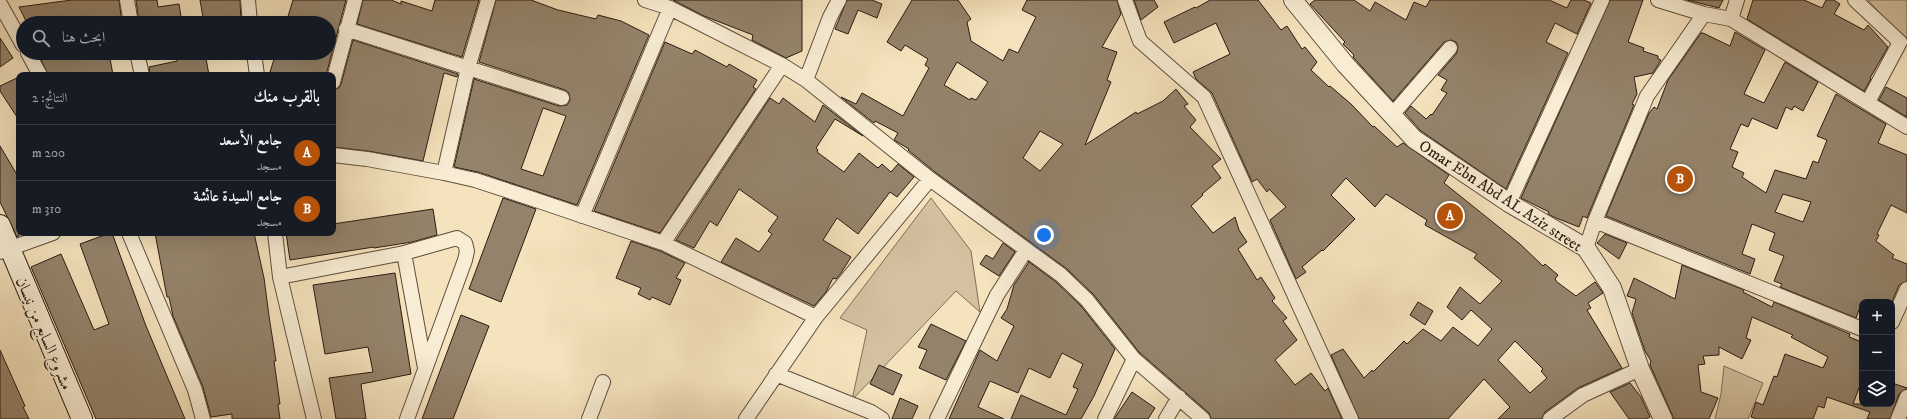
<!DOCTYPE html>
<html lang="ar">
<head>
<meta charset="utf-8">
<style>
  body { margin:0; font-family:"IM FELL DW Pica",Amiri,serif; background:#242831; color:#f1f3f6; direction:rtl }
  .controls { position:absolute; right:12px; bottom:12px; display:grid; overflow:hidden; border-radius:8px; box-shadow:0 4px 16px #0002 }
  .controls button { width:36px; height:36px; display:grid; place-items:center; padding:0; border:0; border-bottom:1px solid #363941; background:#171b24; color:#f1f3f6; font:20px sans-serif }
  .you { position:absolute; left:1044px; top:235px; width:14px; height:14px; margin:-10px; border:3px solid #fff; border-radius:50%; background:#1a73e8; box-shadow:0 0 0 6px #1a73e833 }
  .badge { display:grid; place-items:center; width:26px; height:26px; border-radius:50%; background:#b45309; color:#fff; font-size:13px; font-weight:700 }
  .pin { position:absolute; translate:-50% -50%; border:2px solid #fff; box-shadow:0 1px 4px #0006 }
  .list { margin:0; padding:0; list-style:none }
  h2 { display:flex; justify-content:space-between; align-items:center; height:52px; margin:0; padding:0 16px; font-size:17px }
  h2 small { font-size:13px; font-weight:400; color:#9ea1a6 }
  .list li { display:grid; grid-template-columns:26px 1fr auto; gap:12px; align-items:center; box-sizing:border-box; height:56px; padding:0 16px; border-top:1px solid #363941 }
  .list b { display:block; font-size:15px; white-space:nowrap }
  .list p { margin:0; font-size:13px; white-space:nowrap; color:#9ea1a6 }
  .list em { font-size:13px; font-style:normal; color:#9ea1a6 }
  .icon { flex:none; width:22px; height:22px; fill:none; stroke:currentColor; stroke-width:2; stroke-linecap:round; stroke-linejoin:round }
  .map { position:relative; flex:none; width:1907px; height:419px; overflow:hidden; direction:ltr }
  .search { position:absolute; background:#171b24; box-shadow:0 4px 16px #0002; left:16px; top:16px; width:320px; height:44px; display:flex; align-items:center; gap:10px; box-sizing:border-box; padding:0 14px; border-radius:22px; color:#9ea1a6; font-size:15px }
  .panel { position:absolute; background:#171b24; box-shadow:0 4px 16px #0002; left:16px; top:72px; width:320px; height:164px; border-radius:8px; direction:rtl }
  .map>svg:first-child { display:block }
  .green { fill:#d3c1a0; stroke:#7f6e59 }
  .building { fill:#94836b; stroke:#2b1a12; fill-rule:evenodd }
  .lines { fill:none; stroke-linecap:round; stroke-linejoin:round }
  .minor-casing { stroke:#5e4c3d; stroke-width:16 }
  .tertiary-casing { stroke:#5e4c3d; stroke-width:20 }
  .secondary-casing { stroke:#2b1a12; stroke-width:22 }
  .minor { stroke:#f8edd4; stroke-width:14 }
  .tertiary { stroke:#f8edd4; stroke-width:18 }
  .secondary { stroke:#f8edd4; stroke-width:20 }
  .labels { text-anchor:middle; stroke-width:3; stroke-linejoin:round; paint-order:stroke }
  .street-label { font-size:16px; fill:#2b1a12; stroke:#f8edd4 }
</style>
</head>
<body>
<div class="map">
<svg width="1907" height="419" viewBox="0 0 1907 419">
  <rect width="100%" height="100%" fill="#f5e3bd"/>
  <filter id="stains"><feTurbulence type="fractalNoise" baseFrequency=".005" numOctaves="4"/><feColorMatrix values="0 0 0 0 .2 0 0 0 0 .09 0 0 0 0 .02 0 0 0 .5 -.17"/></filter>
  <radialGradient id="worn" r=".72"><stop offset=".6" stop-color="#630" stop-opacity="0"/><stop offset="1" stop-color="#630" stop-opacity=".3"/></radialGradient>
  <path class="green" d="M1868,0H1907V43Z
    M931,198L971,251L980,312L956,291L852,400L867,330L840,318Z
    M1724,366L1763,383L1748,419H1715L1721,394Z"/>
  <path class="building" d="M72,0H119L122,23H63L61,16L49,23H27L19,7Z
    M136,0H157L158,7L179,4L182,23H139Z
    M200,0H240L241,23H204Z
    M293,0H346L326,75H269L276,53H329V23H286Z
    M363,0H391L401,4V1L432,11L435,0H479L462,57L357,24Z
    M496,0H531L558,10L596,19L598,15L621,21L649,35L577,205L478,172L454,167L474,79L559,106L567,105L570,100L569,93L565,90L479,62ZM543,108L566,116L543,176L521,169Z
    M673,0H802V51L786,58L752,40L753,35L704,16Z
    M847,0H872L882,4L877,18L858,10L848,34L835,29Z
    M912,0H958L971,19L967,22L971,41L1003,61L1009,49L1018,53L1036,17L1022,10L1027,0H1117L1121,14L1102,47L1117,52L1107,80L1111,82L1085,145L1136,112L1137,114L1163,101L1176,89L1188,104L1184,106L1196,120L1190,127L1221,159L1212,166L1221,178L1202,194L1203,195L1191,206L1213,233L1235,217L1239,230L1247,242L1238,249L1257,280L1261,277L1275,298L1272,301L1287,318L1283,321L1297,340L1275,360L1295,385L1311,373L1325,391L1328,388L1342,419H1211L1209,413L1139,352L1094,295L1067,269L935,172L908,150L909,149L894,140L898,133L875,121L874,123L841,97L856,104L862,93L903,116L929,68L925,65L928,59L905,45L901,51L887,42ZM957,62L988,82L976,100L971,98L970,100L944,85ZM1040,131L1063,144L1040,171L1023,158Z
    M1134,0H1154L1158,7L1141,20Z
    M1210,0H1258L1281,30L1287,26L1302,49L1305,47L1317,62L1311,70L1329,87L1330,86L1351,104L1373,127L1374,126L1397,147L1403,143L1449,175L1444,183L1520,244L1543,266L1545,264L1558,275L1555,279L1557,282L1576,296L1595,282L1603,293L1588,303L1591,308L1587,310L1622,368L1578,388L1545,412L1542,419H1498L1510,407L1484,379L1448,419H1359L1331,355L1343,349L1364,378L1372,370L1373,372L1404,341L1407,344L1423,329L1441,341L1453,327L1478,346L1492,329L1471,310L1462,320L1447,307L1460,287L1480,304L1502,281L1474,258L1477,254L1425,225L1427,220L1386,194L1375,207L1346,178L1331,195L1355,219L1323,251L1322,250L1302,267L1306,272L1296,279L1270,220L1286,207L1269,189L1267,192L1257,179L1252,182L1212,93L1196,79L1193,72L1230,54L1216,23L1174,43L1164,22L1195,7L1196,8ZM1515,341L1543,369L1541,371L1547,378L1530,393L1498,360Z
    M1315,0H1354L1370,11L1375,2L1406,20L1414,2L1426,7L1430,0H1549L1567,8L1571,0H1584L1591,3L1577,34L1555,23L1546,42L1568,53L1506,189L1421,131L1405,113L1411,106L1426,119L1431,114L1432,115L1447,93L1441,90L1447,80L1438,75L1457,53L1458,46L1456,42L1451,40L1444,42L1393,101L1353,57L1354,55L1343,44L1345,42L1310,4Z
    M1610,0H1643L1628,42L1644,48L1643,51L1658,56V59L1661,60L1653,73L1634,77L1637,94L1632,104L1634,105L1587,218L1583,216L1579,227L1556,218L1548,214L1549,212L1521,198Z
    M1687,0H1723L1719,8Z
    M1753,0H1804L1822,8L1826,0H1834L1840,4L1834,14L1864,30L1868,25L1888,47L1870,78L1871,79L1864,91L1747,19Z
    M1735,32L1765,50L1744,94L1764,103L1785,62L1818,82L1803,111L1794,106L1792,110L1786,107L1777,129L1752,118L1748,127L1741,124L1730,149L1738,152L1732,167L1744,173L1742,177L1766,193L1775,170L1806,179L1813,161L1818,163L1827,140L1817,136L1836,94L1886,124L1878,143L1907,155V213L1891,205L1877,234L1879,235L1876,241L1894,255L1892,258L1907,264V281L1899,285L1892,302H1862L1856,318L1780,287L1782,284L1774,281L1784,256L1769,250L1775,233L1752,224L1742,254L1755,259L1750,274L1606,216L1649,113L1654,107L1657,109L1668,80L1701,33H1703L1730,46ZM1783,194L1811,202L1803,222L1775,212Z
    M0,38L13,58L0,67Z
    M353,40L458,74L457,77L444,73L423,161L368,151L333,147V90L339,88L341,84Z
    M665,42L692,54L695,50L727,67L729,64L757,80L753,87L756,89L660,233L594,211Z
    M38,53H64L65,56L109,53L113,75H48Z
    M175,53H205L209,75H150L149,67L177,61Z
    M19,77V120L0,91V86Z
    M1886,87L1907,98V117L1879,100Z
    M770,98L779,104L783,98L815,122L823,105L863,136L835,119L816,148L818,150L817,152L844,172L859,153L878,168L882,164L891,172L898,164L914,177L897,197L890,192L858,234L837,218L823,240L851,257L841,273L836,279L833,278L826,292L814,306L721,262L736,238L759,252L772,234L768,231L778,217L739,189L717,226L710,221L694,248L676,240Z
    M0,146L19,178V236L17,237L0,202Z
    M503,198L536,209L501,302L469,289Z
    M433,209L437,235L412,242L374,248V247L290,260L286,233H333V224Z
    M110,233H112L146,326L185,419H96L31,267L61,254L94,330L109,324L80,244Z
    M155,233H254L264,278L269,316L276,361H274L280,404H278L280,419H232V414L211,417L203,387L173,316L169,297H167Z
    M1605,234L1627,243L1619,259L1597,243Z
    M631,241L660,251L685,263L676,278L681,280L670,305L652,297L650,300L638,294L641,288L616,278Z
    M1003,243L1015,252L999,276L980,264L986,255L993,259Z
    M1029,262L1056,282L1081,306L1115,349L1094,396L1081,419H1011L1021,395L1066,415L1078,389L1073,387L1083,364L1062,353L1050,378L1029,368L1018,393L990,381L978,407L1004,419H949L980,350L997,361L1014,326L1001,318L1007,309L1014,285Z
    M1682,265L1744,290L1743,292L1772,307L1774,302L1850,334L1849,337L1862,342V380L1853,404H1892V383L1907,388L1899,394L1890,419H1867L1870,412L1827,397L1824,408L1818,406L1813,419H1757L1751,417L1756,402L1763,405L1774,376L1777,377L1785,354L1823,368L1828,357L1791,337L1793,335L1752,317L1746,338L1751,340L1742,359L1719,347V355L1703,356L1705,364L1698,365L1701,392L1718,398L1709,419H1674L1650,365L1651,361L1645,351L1632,313L1636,299L1627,296L1634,278L1675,299Z
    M395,273L411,374L361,384L366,419H336L329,378L373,372L368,347L325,354L313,285Z
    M1418,302L1433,311L1425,325L1410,315Z
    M461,315L489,326L453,419H422Z
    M931,324L966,341L946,380L919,368L927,350L918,347Z
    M0,350L25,406L23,407L29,419H0Z
    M879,365L902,375L893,395L870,384Z
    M1630,383L1641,397L1650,417L1646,419H1629L1610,392Z
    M1132,392L1155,408L1148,419H1114Z
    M900,398L918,406L912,419H892Z"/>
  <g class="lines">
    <g class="minor-casing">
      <path id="minor" d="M127,0L131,23
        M248,0L250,23
        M645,0L670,8L782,65L806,80L930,179L1061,275L1087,300L1134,359L1203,419
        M1125,0L1140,41L1204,97L1351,419
        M1658,0L1704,14L1731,19L1907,127
        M1855,0L1900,42L1868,102
        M0,4L23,45
        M1731,19L1737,0
        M346,29L562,98
        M28,53L40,75
        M137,53L142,75
        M254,53L257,75
        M806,80L830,17L839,0
        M333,82L355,0
        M1392,115L1450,48
        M333,155L367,159L444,173L475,180L524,196L663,243L816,317
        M444,173L468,68L488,0
        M1509,203L1602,0
        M582,216L670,8
        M1595,221L1862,329
        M129,233L195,390L203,419
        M275,233L280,277L314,419
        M663,243L782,65
        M1586,248L1595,221L1647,96L1704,14
        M0,252L53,233
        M404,253L425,368
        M280,277L404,253L457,238L465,243L467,251L465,260L407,419
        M1892,322L1907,289
        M776,374L871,412L882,419
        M589,419L603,382
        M746,419L816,317L930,179
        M937,419L997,295L1026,250
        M1105,419L1134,359
        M1166,419L1179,397
        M1550,419L1583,395L1640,369
        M1898,419L1907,397"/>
    </g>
    <g class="tertiary-casing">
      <path id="tertiary" d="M1293,0L1345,64L1414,139L1509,203L1586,248L1612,288L1640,369L1663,419"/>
    </g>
    <g class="secondary-casing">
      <path id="secondary" d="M0,225L82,419"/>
    </g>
    <use href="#minor" class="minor"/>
    <use href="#tertiary" class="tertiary"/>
    <use href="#secondary" class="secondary"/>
  </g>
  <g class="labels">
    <g class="street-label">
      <text transform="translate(1501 195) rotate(33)" y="6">Omar Ebn Abd AL Aziz street</text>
      <text transform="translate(45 333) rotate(67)" y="6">مشروع السابع من نيسان</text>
    </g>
  </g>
  <rect width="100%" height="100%" filter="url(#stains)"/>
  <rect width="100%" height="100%" fill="url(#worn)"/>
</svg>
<div class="controls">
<button>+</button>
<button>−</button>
<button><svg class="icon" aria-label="layers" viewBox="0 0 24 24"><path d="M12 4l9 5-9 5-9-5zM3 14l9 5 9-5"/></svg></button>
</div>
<div class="you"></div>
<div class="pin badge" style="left:1450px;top:216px">A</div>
<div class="pin badge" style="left:1680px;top:179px">B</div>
<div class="search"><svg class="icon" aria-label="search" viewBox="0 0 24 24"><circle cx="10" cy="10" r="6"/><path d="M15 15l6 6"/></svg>ابحث هنا</div>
<section class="panel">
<h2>بالقرب منك<small>النتائج: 2</small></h2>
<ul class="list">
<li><span class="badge">A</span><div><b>جامع الأسعد</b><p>مسجد</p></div><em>200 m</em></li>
<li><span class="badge">B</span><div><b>جامع السيدة عائشة</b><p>مسجد</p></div><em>310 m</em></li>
</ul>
</section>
</div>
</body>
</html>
